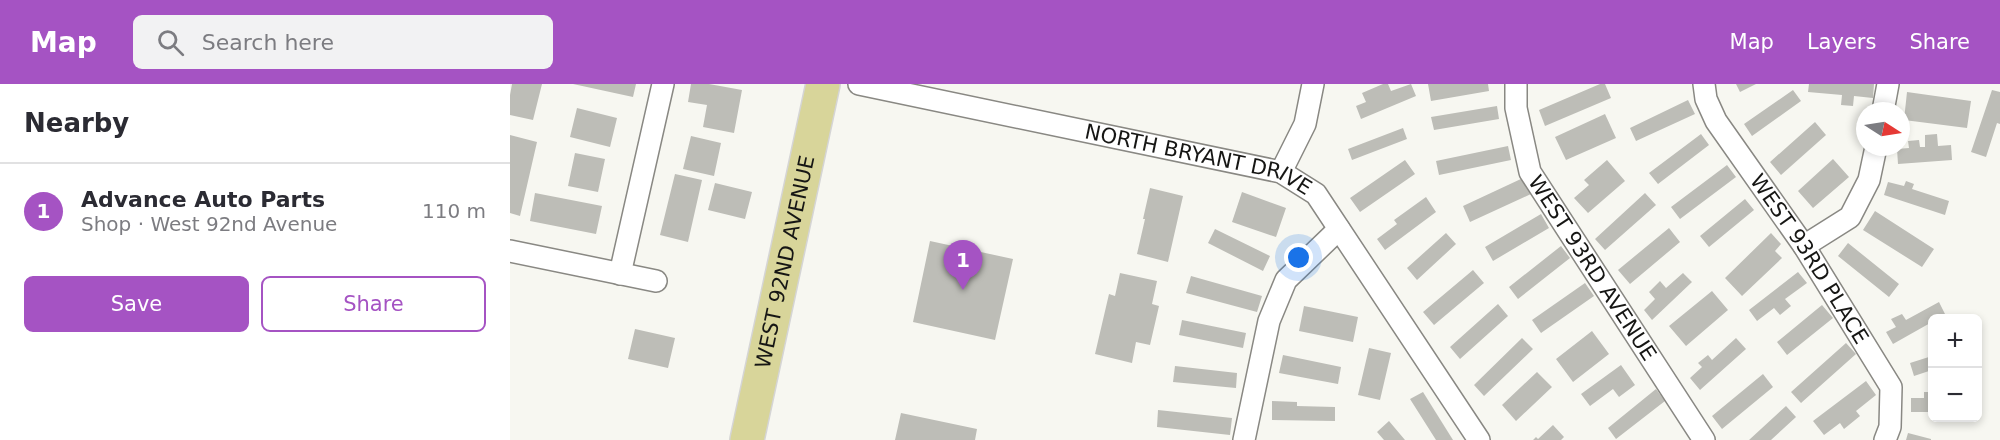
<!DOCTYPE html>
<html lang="en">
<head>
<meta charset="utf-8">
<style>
  body { margin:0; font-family:"DejaVu Sans",sans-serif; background:#f2f2f3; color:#2b2b33 }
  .controls { position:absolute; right:18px; bottom:18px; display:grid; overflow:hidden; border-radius:9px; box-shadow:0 3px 9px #0003 }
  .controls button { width:54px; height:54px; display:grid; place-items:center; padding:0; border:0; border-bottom:2px solid #e1e1e2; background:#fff; color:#2b2b33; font:30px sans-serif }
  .compass { position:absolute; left:1346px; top:18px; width:54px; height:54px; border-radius:50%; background:#fff; box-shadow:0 3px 9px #0003; rotate:102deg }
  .you { position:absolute; left:789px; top:174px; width:21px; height:21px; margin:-15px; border:4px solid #fff; border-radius:50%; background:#1a73e8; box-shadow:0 0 0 9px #1a73e833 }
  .badge { display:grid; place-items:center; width:39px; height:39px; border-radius:50%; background:#a553c3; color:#fff; font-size:20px; font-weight:700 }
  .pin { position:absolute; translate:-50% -50px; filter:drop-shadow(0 2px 3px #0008) }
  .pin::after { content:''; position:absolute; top:32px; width:21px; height:18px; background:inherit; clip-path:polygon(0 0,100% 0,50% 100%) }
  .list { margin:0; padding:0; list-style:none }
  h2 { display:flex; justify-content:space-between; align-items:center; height:78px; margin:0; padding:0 24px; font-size:26px }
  h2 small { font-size:20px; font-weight:400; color:#7c7c81 }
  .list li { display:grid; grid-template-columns:39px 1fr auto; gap:18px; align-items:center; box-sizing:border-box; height:96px; padding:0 24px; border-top:2px solid #e1e1e2 }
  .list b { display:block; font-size:22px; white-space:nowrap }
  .list p { margin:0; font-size:20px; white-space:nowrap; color:#7c7c81 }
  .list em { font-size:20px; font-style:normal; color:#7c7c81 }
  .actions { display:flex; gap:12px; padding:18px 24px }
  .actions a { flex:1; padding:14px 0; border:2px solid #a553c3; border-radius:9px; text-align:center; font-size:21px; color:#a553c3 }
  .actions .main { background:#a553c3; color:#fff }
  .icon { flex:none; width:33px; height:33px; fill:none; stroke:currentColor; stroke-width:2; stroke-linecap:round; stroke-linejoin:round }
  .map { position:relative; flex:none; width:1490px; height:356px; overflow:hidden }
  header { display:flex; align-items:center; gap:36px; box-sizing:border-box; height:84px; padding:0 30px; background:#a553c3; color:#fff }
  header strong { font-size:28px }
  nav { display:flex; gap:33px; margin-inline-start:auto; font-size:21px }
  .search { width:420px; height:54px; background:#f2f2f3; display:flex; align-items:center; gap:15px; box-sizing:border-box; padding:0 21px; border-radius:9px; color:#7c7c81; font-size:22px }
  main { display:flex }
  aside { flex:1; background:#fff }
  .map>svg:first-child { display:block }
  .building { fill:#bdbdb7 }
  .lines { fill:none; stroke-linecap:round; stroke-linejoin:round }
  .street-casing { stroke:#898883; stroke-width:24 }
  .primary-casing { stroke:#d5d5d5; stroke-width:36 }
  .street { stroke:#fff; stroke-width:21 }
  .primary { stroke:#d8d59a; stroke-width:33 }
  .labels { text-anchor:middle; stroke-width:4.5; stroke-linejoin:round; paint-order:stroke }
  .street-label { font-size:21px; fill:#161614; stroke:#fff }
</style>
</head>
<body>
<header>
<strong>Map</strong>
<div class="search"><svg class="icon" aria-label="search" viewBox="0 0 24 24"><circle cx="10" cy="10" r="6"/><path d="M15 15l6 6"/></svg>Search here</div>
<nav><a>Map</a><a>Layers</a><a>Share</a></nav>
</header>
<main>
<aside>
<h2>Nearby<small></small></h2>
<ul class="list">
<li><span class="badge">1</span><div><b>Advance Auto Parts</b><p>Shop · West 92nd Avenue</p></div><em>110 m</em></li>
</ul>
<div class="actions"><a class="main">Save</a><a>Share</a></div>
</aside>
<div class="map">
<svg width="1490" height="356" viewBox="0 0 1490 356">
  <rect width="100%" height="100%" fill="#f7f7f1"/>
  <path class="building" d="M2,0H32L23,36L0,31V11Z
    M63,0H126L123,13Z
    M181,0H199L232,6L224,49L193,43L197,21L178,18Z
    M873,0H878L881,7L901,0L906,12L851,35L846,22L856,18L852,9Z
    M918,0H978L979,7L921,17Z
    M1090,0H1095L1101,14L1035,42L1029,26Z
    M1226,0H1246L1230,8Z
    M1299,0H1364L1363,14L1344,12L1343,22L1331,21L1332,11L1298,8Z
    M1283,6L1291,17L1242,52L1234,40Z
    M1482,6L1490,8V40L1487,39L1476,73L1461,68Z
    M1397,8L1461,17L1457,44L1394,36Z
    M1178,16L1185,30L1126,57L1120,44Z
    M987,22L989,35L924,46L921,33Z
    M67,24L107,34L100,63L60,53Z
    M1095,30L1106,54L1056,76L1045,53Z
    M1305,38L1316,51L1271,91L1260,78Z
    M893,44L897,55L842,76L838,65Z
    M1191,50L1199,61L1148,100L1139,89Z
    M1427,50L1428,62L1441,61L1442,76L1388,80L1387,65L1399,64L1398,57L1409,56L1410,63H1415V51Z
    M0,51L27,58L10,132L0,129Z
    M181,52L211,59L204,92L173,85Z
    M998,62L1001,76L929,91L926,77Z
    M65,69L95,75L88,108L58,102Z
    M1323,75L1339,93L1303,124L1288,107Z
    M895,76L905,90L850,128L840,114Z
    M1097,76L1115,97L1078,129L1064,114L1079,101L1074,96Z
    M1217,81L1226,93L1170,135L1161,123Z
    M165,90L192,96L178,158L150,151Z
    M1013,94L1021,110L960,138L953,122Z
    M1396,97L1404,100L1402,105L1439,117L1435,131L1374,111L1378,98L1394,102Z
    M205,99L242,108L235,135L198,126Z
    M640,104L673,112L658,178L627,170L635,135H633Z
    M732,108L776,124L766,153L722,138Z
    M25,109L92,122L86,150L20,137Z
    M1135,109L1146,121L1095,166L1085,155Z
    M916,113L926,128L875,166L867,155L887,140L884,136Z
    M1235,115L1244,126L1199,163L1190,152Z
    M1365,127L1424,165L1412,183L1353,146Z
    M1031,130L1039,144L983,177L975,163Z
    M1159,144L1170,158L1120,200L1108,186Z
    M705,145L760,172L753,187L698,159Z
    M936,149L946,160L907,196L897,184Z
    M1261,149L1271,160L1265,167L1272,174L1232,212L1215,194Z
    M420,157L503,175L485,256L403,238Z
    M1338,159L1389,200L1379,213L1328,172Z
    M1051,162L1060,174L1008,215L999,203Z
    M963,186L974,199L924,241L913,228Z
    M1288,188L1297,199L1275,215L1281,222L1270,231L1264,224L1247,237L1239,226Z
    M610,189L647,197L642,220L649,222L640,261L626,258L622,279L585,270L599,210L605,212Z
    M1173,189L1182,198L1142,236L1134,226L1145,215L1139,208L1150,197L1156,204Z
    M681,192L752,212L747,228L676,209Z
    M1075,199L1084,212L1031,249L1022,236Z
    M1202,207L1218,226L1176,262L1159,242Z
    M1429,218L1435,230L1428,234H1422V238L1383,260L1376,248L1386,243L1381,235L1392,230L1396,236Z
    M988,220L998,232L950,275L940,263Z
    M1312,221L1323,234L1277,271L1267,258Z
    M794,222L848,233L843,258L789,247Z
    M672,236L736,249L733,264L669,251Z
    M125,245L165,254L158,284L118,275Z
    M1082,247L1099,270L1063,298L1046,275Z
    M1012,254L1023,265L974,312L964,301Z
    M1226,254L1236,265L1190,306L1180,294L1192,283L1188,279L1198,271L1202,276Z
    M1336,259L1346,270L1291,319L1281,308Z
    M859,264L881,269L870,316L848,311Z
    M773,271L831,283L828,300L769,289Z
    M1422,272V286L1404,292L1400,279Z
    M1111,281L1125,301L1109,313L1103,305L1080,322L1071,310Z
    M665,282L727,289L726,304L663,298Z
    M1027,288L1042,303L1006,337L992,321Z
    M1253,290L1263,303L1212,345L1202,332Z
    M1356,297L1366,311L1346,327L1350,332L1334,345L1330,339L1314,351L1303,337Z
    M1146,305L1155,317L1106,355L1098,344Z
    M913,308L943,356H926L900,315Z
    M1414,308H1422V328H1401V314H1414Z
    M762,317L787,318V322L825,323V337L762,336Z
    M1276,322L1286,333L1261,356H1239Z
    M648,326L722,334L720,351L647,343Z
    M391,329L467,345L465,356H385Z
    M879,337L895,356H874L867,348Z
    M1043,341L1054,353L1051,356H1023L1026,353L1028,355Z
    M1398,349L1421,355V356H1396Z"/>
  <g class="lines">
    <g class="street-casing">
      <g id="street">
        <path id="s1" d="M349,0L771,88L806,110L969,356"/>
        <path id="s2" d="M1006,0V24L1020,88L1194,356"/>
        <path id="s3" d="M1194,0L1196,15L1206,37L1294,162L1381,303L1380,343L1375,356"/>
        <path d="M1373,27L1378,0"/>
        <path d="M771,88L795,40L803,0"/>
        <path d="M1294,162L1340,133L1359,96L1366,63"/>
        <path d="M0,167L146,197"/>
        <path d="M110,190L153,0"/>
        <path d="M734,356L759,237L776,196L829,145"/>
      </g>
    </g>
    <g class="primary-casing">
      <g id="primary">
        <path id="s4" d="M237,356L313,0"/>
      </g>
    </g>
    <use href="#street" class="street"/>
    <use href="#primary" class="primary"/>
  </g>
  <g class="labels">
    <g class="street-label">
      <text dy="7" stroke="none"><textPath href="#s1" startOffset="348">NORTH BRYANT DRIVE</textPath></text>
      <text dy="7" stroke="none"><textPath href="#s3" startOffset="206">WEST 93RD PLACE</textPath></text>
      <text dy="7" stroke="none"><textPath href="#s4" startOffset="182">WEST 92ND AVENUE</textPath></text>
      <text dy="7" stroke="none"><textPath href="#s2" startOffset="204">WEST 93RD AVENUE</textPath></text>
    </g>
  </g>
</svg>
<div class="controls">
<button>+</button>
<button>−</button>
</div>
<svg class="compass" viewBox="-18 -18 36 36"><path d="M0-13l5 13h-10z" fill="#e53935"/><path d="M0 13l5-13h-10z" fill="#7c7c81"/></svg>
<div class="you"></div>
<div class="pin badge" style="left:453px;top:206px">1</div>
</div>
</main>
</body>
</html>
